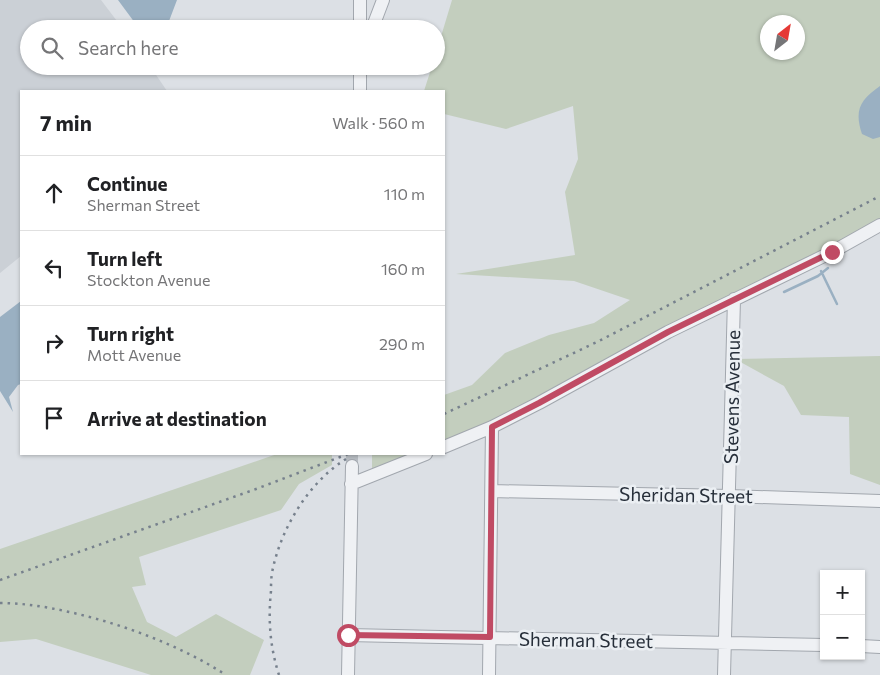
<!DOCTYPE html>
<html lang="en">
<head>
<meta charset="utf-8">
<style>
  body { margin:0; font-family:Commissioner,sans-serif; background:#f2f2f2; color:#202124 }
  .controls { position:absolute; right:15px; bottom:15px; display:grid; overflow:hidden; border-radius:0px; box-shadow:0 1px 4px #0004 }
  .controls button { width:45px; height:45px; display:grid; place-items:center; padding:0; border:0; border-bottom:1px solid #e0e0e0; background:#fff; color:#202124; font:25px sans-serif }
  .compass { position:absolute; left:760px; top:15px; width:45px; height:45px; border-radius:50%; background:#fff; box-shadow:0 1px 4px #0004; rotate:31deg }
  .stop { position:absolute; width:15px; height:15px; margin:-11px; border:4px solid #c04b64; border-radius:50%; background:#fff }
  .stop.end { background:#c04b64; border-color:#fff; box-shadow:0 1px 5px #0008 }
  .list { margin:0; padding:0; list-style:none }
  h2 { display:flex; justify-content:space-between; align-items:center; height:65px; margin:0; padding:0 20px; font-size:21px }
  h2 small { font-size:16px; font-weight:400; color:#757577 }
  .list li { display:grid; grid-template-columns:32px 1fr auto; gap:15px; align-items:center; box-sizing:border-box; height:75px; padding:0 20px; border-top:1px solid #e0e0e0 }
  .list b { display:block; font-size:19px; white-space:nowrap }
  .list p { margin:0; font-size:16px; white-space:nowrap; color:#757577 }
  .list em { font-size:16px; font-style:normal; color:#757577 }
  .icon { flex:none; width:28px; height:28px; fill:none; stroke:currentColor; stroke-width:2; stroke-linecap:round; stroke-linejoin:round }
  .map { position:relative; flex:none; width:880px; height:675px; overflow:hidden }
  .search { position:absolute; background:#fff; box-shadow:0 1px 4px #0004; left:20px; top:20px; width:425px; height:55px; display:flex; align-items:center; gap:12px; box-sizing:border-box; padding:0 18px; border-radius:28px; color:#757577; font-size:19px }
  .panel { position:absolute; background:#fff; box-shadow:0 1px 4px #0004; left:20px; top:90px; width:425px; height:365px; border-radius:0px }
  .map>svg:first-child { display:block }
  .built { fill:#cbd0d6 }
  .green { fill:#c3cebe; fill-rule:evenodd }
  .water { fill:#9ab0c2 }
  .lines { fill:none; stroke-linecap:round; stroke-linejoin:round }
  .stream { stroke:#9ab0c2; stroke-width:2.5 }
  .minor-tunnel { stroke:#b8bdc3; stroke-width:12; stroke-dasharray:12 6; stroke-linecap:butt }
  .minor-casing { stroke:#a2a7ae; stroke-width:14 }
  .minor { stroke:#eff1f4; stroke-width:12 }
  .rail { stroke:#77818d; stroke-width:2.5; stroke-dasharray:2.5 5; stroke-linecap:butt }
  .route { stroke:#c04b64; stroke-width:6 }
  .labels { text-anchor:middle; stroke-width:5; stroke-linejoin:round; paint-order:stroke }
  .street-label { font-size:19px; fill:#272f3a; stroke:#ebeff3 }
</style>
</head>
<body>
<div class="map">
<svg width="880" height="675" viewBox="0 0 880 675">
  <rect width="100%" height="100%" fill="#dce0e5"/>
  <path class="built" d="M0,0H101L123,29H29V66H150L167,91H21V256L0,273Z"/>
  <path class="green" d="M452,0H880V230L490,427L444,444V395L472,385L505,353L549,335L594,323L630,300L574,281L456,274L575,255L565,192L578,159L573,106L506,129L444,114V91H424L432,66H436V53ZM768,22H798V52H768Z
    M880,356V485L850,474L849,417L801,415L784,386L735,359Z
    M277,454H332V465L299,484L281,510L139,557L146,585L132,587L147,622L176,637L216,614L264,640L250,675H151L36,639L0,642V549Z
    M372,454H418L372,471Z"/>
  <path class="water" d="M118,0H177L166,29H142L135,23Z
    M880,86V137L873,139L862,134C854,110 860,100 880,86Z
    M21,301V384L18,385L9,397L13,412L0,391V317Z"/>
  <g class="lines">
    <path class="stream" d="M821,271L837,304
      M784,292L818,276L828,268"/>
    <path class="minor-tunnel" d="M352,454V466"/>
    <g class="minor-casing">
      <path id="minor" d="M360,29V0
        M372,29L383,0
        M360,91V66
        M444,447L492,427L539,403L668,332L832,252L880,225
        M351,484L426,454
        M492,491L729,496L880,501
        M348,635L824,645
        M861,646L880,647
        M348,675L352,466
        M489,675L492,427
        M724,675L734,299"/>
    </g>
    <use href="#minor" class="minor"/>
    <path class="rail" d="M444,414L597,342L880,196
      M0,580L256,489L348,454
      M0,603C17,603 33,605 50,608C109,619 175,642 226,675
      M279,675C270,647 268,620 271,591C271,584 271,576 273,568C282,527 309,482 346,459"/>
  </g>
  <g class="lines">
    <path class="route" d="M348,635L490,637L492,427L539,403L668,332L832,252"/>
  </g>
  <g class="labels">
    <g class="street-label">
      <text transform="translate(732 397) rotate(-89)" y="7">Stevens Avenue</text>
      <text transform="translate(686 495) rotate(1)" y="7">Sheridan Street</text>
      <text transform="translate(586 640) rotate(1)" y="7">Sherman Street</text>
    </g>
  </g>
</svg>
<div class="controls">
<button>+</button>
<button>−</button>
</div>
<svg class="compass" viewBox="-18 -18 36 36"><path d="M0-13l5 13h-10z" fill="#e53935"/><path d="M0 13l5-13h-10z" fill="#757577"/></svg>
<div class="stop" style="left:348px;top:635px"></div>
<div class="stop end" style="left:832px;top:252px"></div>
<div class="search"><svg class="icon" aria-label="search" viewBox="0 0 24 24"><circle cx="10" cy="10" r="6"/><path d="M15 15l6 6"/></svg>Search here</div>
<section class="panel">
<h2>7 min<small>Walk · 560 m</small></h2>
<ul class="list">
<li><svg class="icon" aria-label="ahead" viewBox="0 0 24 24"><path d="M12 20V5M6 11l6-6 6 6"/></svg><div><b>Continue</b><p>Sherman Street</p></div><em>110 m</em></li>
<li><svg class="icon" aria-label="left" viewBox="0 0 24 24"><path d="M17 20v-9H6M10 6l-5 5 5 5"/></svg><div><b>Turn left</b><p>Stockton Avenue</p></div><em>160 m</em></li>
<li><svg class="icon" aria-label="right" viewBox="0 0 24 24"><path d="M7 20v-9h11M14 6l5 5-5 5"/></svg><div><b>Turn right</b><p>Mott Avenue</p></div><em>290 m</em></li>
<li><svg class="icon" aria-label="arrive" viewBox="0 0 24 24"><path d="M6 21V4h12l-3 4 3 4H6"/></svg><div><b>Arrive at destination</b></div></li>
</ul>
</section>
</div>
</body>
</html>
